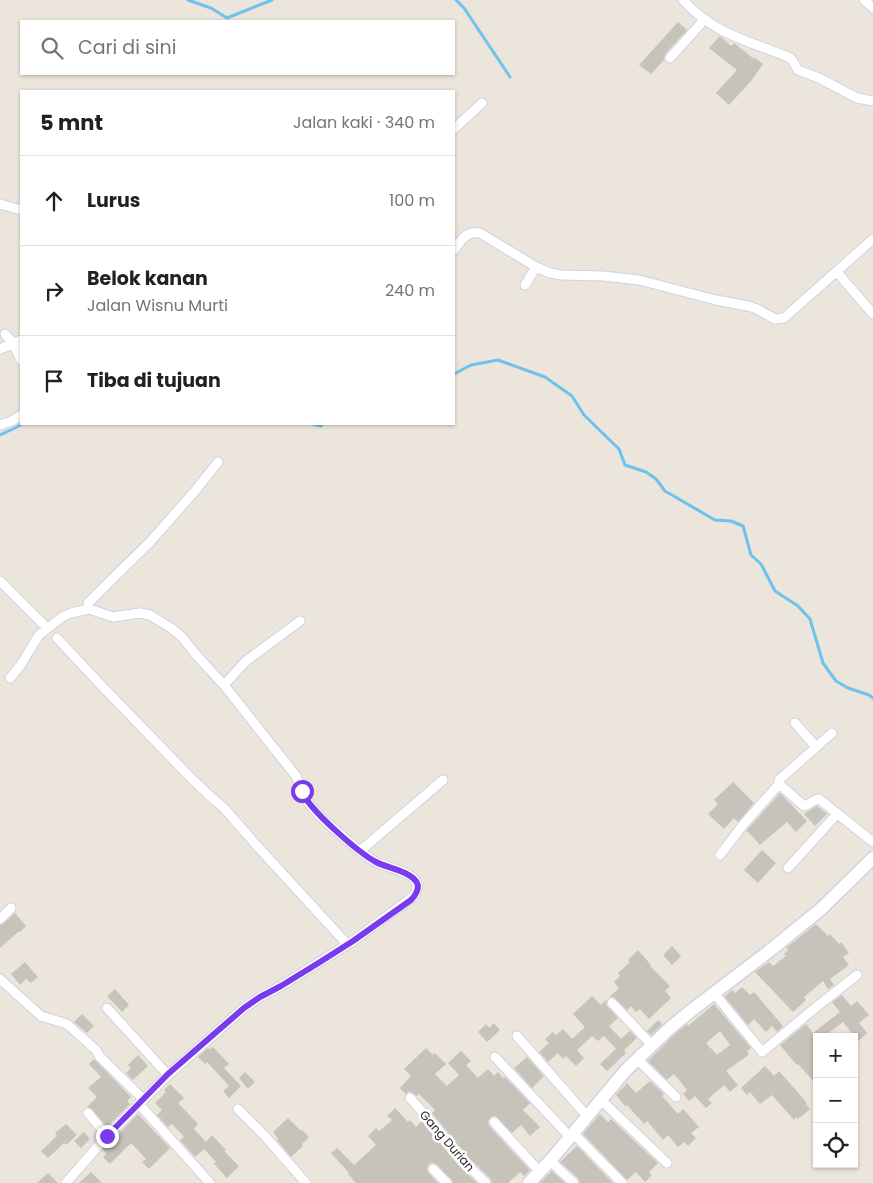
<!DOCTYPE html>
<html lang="id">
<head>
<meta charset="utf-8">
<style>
  body { margin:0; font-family:Poppins,sans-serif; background:#f6f6f6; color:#202124 }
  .controls { position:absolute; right:15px; bottom:15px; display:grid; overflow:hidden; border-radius:0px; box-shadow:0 1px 4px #0004 }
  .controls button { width:45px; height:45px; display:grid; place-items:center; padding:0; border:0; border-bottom:1px solid #e0e0e0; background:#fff; color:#202124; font:25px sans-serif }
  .stop { position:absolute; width:15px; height:15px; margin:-11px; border:4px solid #7c3aed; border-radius:50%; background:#fff }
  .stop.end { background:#7c3aed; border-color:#fff; box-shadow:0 1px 5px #0008 }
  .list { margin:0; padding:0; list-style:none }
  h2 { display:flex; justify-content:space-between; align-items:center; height:65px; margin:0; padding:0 20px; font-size:21px }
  h2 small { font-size:16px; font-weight:400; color:#757577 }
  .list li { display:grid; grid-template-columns:32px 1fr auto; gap:15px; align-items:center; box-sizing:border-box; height:90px; padding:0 20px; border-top:1px solid #e0e0e0 }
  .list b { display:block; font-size:19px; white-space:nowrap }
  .list p { margin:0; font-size:16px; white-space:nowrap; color:#757577 }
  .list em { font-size:16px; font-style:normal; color:#757577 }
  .icon { flex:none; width:28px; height:28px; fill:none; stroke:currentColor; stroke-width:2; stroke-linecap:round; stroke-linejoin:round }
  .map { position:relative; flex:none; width:873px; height:1183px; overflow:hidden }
  .search { position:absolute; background:#fff; box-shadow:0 1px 4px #0004; left:20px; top:20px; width:435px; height:55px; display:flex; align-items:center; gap:12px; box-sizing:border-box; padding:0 18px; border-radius:0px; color:#757577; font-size:19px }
  .panel { position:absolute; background:#fff; box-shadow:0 1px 4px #0004; left:20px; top:90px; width:435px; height:335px; border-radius:0px }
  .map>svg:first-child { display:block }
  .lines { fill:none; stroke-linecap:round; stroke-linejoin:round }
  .stream { stroke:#6ec2ed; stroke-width:3 }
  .building { fill:#c7c3ba; fill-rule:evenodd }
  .street-casing { stroke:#d0d2e2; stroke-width:11 }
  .secondary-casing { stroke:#d0d2e2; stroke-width:15 }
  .street { stroke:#fff; stroke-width:9 }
  .secondary { stroke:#fff; stroke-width:12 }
  .route { stroke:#7c3aed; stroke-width:6 }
  .labels { text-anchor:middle; stroke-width:5; stroke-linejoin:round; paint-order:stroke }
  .street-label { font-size:12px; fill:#292929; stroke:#fff }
</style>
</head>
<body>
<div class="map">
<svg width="873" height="1183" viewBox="0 0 873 1183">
  <rect width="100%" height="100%" fill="#ebe5db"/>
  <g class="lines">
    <path class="stream" d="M188,0L211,8L227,18L272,0
      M456,0L464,8L510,77
      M454,374L471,365L498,360L545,377L572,396L584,415L619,449L625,465L646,472L656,479L665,491L715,520L731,521L743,526L751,555L761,564L775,591L798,606L810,619L823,663L836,681L848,688L869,695L873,698
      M313,424L321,426L323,424
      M0,435L17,427L22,424"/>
  </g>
  <path class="building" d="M678,22L687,30L665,54L664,60L651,74L639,65Z
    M720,36L731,46L734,43L754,59L755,58L763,64L751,81L729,105L716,93L737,70L709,48Z
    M733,782L754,803L738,822L734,818L724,829L708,814L718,804L714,800Z
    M780,793L807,821L796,832L787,822L760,845L748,832L746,831Z
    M817,806L827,814L815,826L804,814Z
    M762,850L776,863L758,883L744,870Z
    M15,913L26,926L20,932L19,931L0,948V925L4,923Z
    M816,924L828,936L830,934L839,944L841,942L849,953L843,957L849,965L830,979L834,985L828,989L823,981L804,997L806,1000L793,1012L755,972L769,962L773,966L786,956L784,954L788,950L786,948Z
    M672,946L681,956L672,965L663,955Z
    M638,950L651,965L650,966L670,986L665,991L671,998L649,1019L640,1009L636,1012L631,1006L627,1010L614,997H610L607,999L606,1005L618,1018L609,1026L621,1039L630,1031L637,1038L624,1050L626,1053L607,1071L600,1064L616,1049L604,1036L598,1041L592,1036L577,1050L584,1058L576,1066L566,1056L563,1059L558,1053L548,1062L539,1052L549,1043L545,1039L553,1032L556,1035L563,1029L572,1039L585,1027L573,1014L592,996L601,1005L619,988L614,982L620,976L618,973L630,962L628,960Z
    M25,962L38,977L31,983L26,979L20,985L11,974Z
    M742,987L750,995L754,992L783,1026L777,1032L772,1026L766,1032L754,1019L748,1025L725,997L732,990L735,993Z
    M115,989L129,1005L122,1012L107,996Z
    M842,995L851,1006L857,1001L869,1015L859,1023L867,1033L858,1041L843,1022L823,1037H816L817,1085L798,1064L797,1065L790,1057L780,1045L806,1024L813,1033L840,1012L832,1002Z
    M714,1004L751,1048L747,1051L749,1054L741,1061V1060L726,1071L738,1085L730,1092L724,1085L708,1099L712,1103L706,1108L695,1096L689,1101L683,1094L687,1090L674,1074L667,1080L648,1061L675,1034L687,1024L688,1026ZM720,1031L730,1045L717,1055L706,1043Z
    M82,1014L94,1026L87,1033L74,1022Z
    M658,1020L662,1024L651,1035L647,1031Z
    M494,1023L500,1030L487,1042L478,1032L486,1024L489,1028Z
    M213,1047L229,1064L224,1068L241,1086L229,1098L223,1091L229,1086L207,1062L205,1064L198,1057L208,1048L210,1049Z
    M426,1048L433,1055L435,1053L446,1064L435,1074L447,1086L459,1075L448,1063L461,1051L471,1061L466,1065L478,1078L488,1069L494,1076L498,1072L503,1078L505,1077L530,1103L523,1110L540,1127L530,1136L521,1125L512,1133L496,1116H492L488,1121L489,1126L530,1170L524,1176L520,1172L508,1183H492L490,1178L469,1158L432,1113L435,1110L419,1094L417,1096L414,1094L409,1091L406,1094L400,1088L411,1076L404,1069Z
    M138,1055L148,1066L133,1080L126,1073L131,1068L128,1065Z
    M527,1057L544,1076L532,1088L514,1068Z
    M94,1059L131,1097L127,1101L130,1104L107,1127L92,1109L87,1107L97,1097L88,1088L101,1077L89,1064Z
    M765,1066L774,1076L779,1071L807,1103L806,1104L810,1109L798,1119L796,1117L794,1120L772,1095L760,1104L750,1092L747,1095L741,1088Z
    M245,1072L255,1082L248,1089L239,1078Z
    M650,1081L664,1094L662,1096L678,1114L683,1109L699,1127L691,1133L696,1138L688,1146L684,1142L678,1147L668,1135L663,1140L647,1121L644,1124L627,1105L626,1107L616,1095L627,1083L636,1093Z
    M170,1084L184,1098L178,1103L198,1124L194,1129L206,1142L212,1135L226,1150L224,1151L239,1166L227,1178L214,1164L216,1162L204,1149L195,1157L180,1140L184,1137L172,1124L168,1127L157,1115L162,1110L155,1103L166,1092L164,1090Z
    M395,1108L408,1122L410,1120L416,1127L422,1121L459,1166L477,1183H453L451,1179L437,1165L434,1163L429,1164L427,1170L429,1173L438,1183H356L348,1174L349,1173L331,1153L337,1148L354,1165L376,1145L368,1136L376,1128L379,1131L392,1120L387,1116Z
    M138,1114L170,1148L149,1169L142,1162L146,1159L131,1143L110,1164L103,1157L106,1154L103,1150Z
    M600,1114L608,1122L611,1119L658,1163L649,1172L652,1175L645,1182L636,1172L627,1180L583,1134Z
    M288,1118L301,1131L302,1130L309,1137L302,1144L303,1146L291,1157L277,1140L278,1138L273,1132Z
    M66,1124L77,1135L66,1145L64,1143L48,1158L41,1151L57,1136L55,1133Z
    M84,1132L90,1139L81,1148L74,1141Z
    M577,1146L613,1183H580L578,1178L560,1162Z
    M552,1171L565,1183H540Z
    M91,1172L102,1183H79Z
    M48,1173L58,1183H37Z"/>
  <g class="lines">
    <g class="street-casing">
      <path id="street" d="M683,0C716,36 748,40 790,58L792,60L798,70L803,72L819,78L857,98L873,101
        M864,0L873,8
        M670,58L704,20
        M454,129L482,103
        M0,204L21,210
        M454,250C461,241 466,230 480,233L536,267L550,273L562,275L603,276L639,280L716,300L748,306L757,309L775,319L784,318L873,239
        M837,272L873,314
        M525,285L536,267
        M5,334L13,343L21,360
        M0,349L21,340
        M0,425L12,421L21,415
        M0,581L47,628
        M89,609L88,603L90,601L150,542L195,491L218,462
        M57,638L99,683L190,777L211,797L224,808L259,848L347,944
        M10,678L20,666L39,635L62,617L71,613L89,609L113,617L140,613L150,615L171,628L182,637L198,657L224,685L296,776C300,783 301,792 305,798C319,819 342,835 360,851L443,780
        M224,685L246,661L300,621
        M795,723L816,747
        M779,784L804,806C810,805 813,799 819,799L873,842
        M720,855L743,825L779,784V780L832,733
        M788,868L837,814
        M0,919L11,908
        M0,979L41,1016L64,1023L68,1025L96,1050L100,1057L143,1099
        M714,993L762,1052L815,1008L857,975
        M612,1003L652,1045
        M107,1008L168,1075
        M517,1036L587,1116
        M495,1057L570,1137
        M637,1059L676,1097
        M410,1098L441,1133L464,1162L486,1183
        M600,1099L667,1163
        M139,1104L210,1183
        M238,1109L264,1135L306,1183
        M88,1113L107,1136
        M494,1122L540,1172
        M573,1133L622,1183
        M550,1161L574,1183
        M433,1169L447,1183
        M66,1183L107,1136L168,1075L244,1008L260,997L281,986L353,941L413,897C429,875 395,870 381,864C373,862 367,856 360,851"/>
    </g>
    <g class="secondary-casing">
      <path id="secondary" d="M529,1183L550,1161L626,1070L670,1028L692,1010L768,952L821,909L873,858"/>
    </g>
    <use href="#street" class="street"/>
    <use href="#secondary" class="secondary"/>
  </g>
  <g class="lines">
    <path class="route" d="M107,1136L168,1074L244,1008L260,997L281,986L320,962L353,941L411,900C415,896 420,888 417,883C411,871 387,868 376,862C359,853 308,809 302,791"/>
  </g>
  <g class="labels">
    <g class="street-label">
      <text transform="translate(447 1141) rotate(49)" y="4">Gang Durian</text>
    </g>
  </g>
</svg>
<div class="controls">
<button>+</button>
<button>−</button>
<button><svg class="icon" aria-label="locate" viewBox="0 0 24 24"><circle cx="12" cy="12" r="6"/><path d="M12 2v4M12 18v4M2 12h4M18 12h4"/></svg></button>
</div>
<div class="stop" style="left:302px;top:791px"></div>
<div class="stop end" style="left:107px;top:1136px"></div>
<div class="search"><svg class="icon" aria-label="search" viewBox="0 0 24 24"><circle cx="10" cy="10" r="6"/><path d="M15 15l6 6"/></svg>Cari di sini</div>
<section class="panel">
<h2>5 mnt<small>Jalan kaki · 340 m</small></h2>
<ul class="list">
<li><svg class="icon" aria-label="ahead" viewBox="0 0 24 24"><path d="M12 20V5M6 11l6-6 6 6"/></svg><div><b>Lurus</b></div><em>100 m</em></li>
<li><svg class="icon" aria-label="right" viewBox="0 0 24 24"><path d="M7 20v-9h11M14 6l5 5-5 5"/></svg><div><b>Belok kanan</b><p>Jalan Wisnu Murti</p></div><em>240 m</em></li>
<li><svg class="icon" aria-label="arrive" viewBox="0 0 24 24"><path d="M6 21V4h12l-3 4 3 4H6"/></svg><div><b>Tiba di tujuan</b></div></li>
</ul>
</section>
</div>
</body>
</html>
